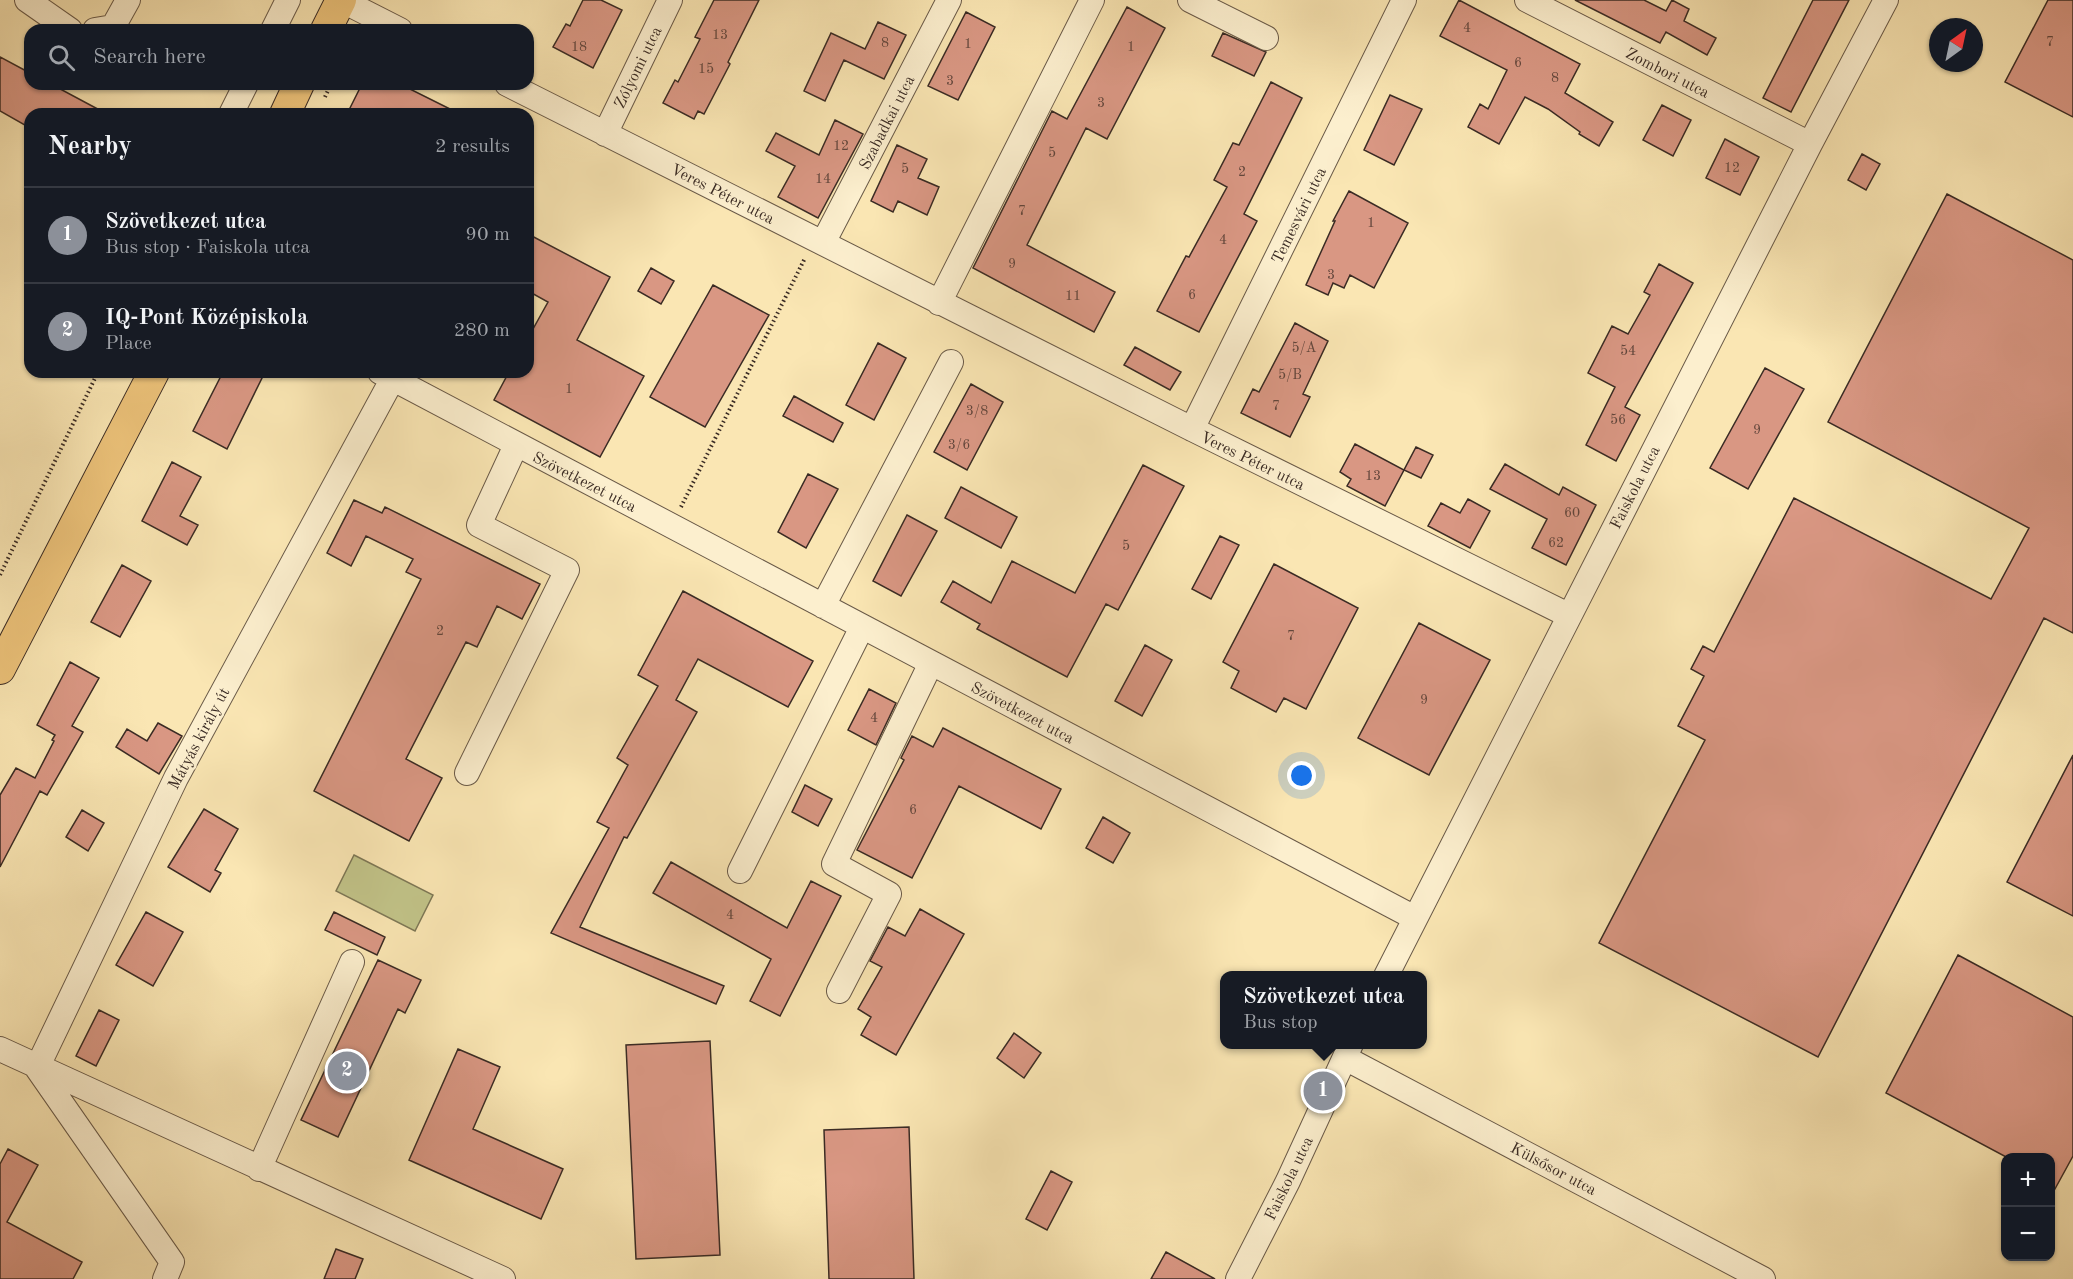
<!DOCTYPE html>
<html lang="en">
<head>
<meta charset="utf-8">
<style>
  body { margin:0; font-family:"Old Standard TT",serif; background:#20242c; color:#f1f3f6 }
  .controls { position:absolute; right:18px; bottom:18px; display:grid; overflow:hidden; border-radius:12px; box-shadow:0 2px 4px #0004 }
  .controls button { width:54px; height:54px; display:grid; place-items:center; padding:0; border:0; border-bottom:2px solid #363941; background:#171b24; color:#f1f3f6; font:30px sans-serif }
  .compass { position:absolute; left:1929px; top:18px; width:54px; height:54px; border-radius:50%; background:#171b24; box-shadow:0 2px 4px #0004; rotate:33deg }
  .you { position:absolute; left:1302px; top:776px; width:21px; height:21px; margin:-15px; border:4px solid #fff; border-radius:50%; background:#1a73e8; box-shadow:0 0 0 9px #1a73e833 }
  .badge { display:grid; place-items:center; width:39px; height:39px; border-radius:50%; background:#8c9099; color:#fff; font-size:20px; font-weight:700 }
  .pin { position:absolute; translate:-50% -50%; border:3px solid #fff; box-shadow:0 2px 6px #0006 }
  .popup { position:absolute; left:1220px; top:971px; width:207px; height:78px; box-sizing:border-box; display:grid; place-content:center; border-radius:12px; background:#171b24; filter:drop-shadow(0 2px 4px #0005); font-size:20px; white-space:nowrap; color:#9ea1a6 }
  .popup b { font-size:22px; color:#f1f3f6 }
  .popup::after { content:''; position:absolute; left:50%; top:100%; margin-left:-12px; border:12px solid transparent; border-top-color:#171b24 }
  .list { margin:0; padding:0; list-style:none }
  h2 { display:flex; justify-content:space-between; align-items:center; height:78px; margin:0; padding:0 24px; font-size:26px }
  h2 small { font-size:20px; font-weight:400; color:#9ea1a6 }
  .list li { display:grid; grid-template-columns:39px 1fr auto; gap:18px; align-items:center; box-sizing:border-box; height:96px; padding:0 24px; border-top:2px solid #363941 }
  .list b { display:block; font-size:22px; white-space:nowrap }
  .list p { margin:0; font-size:20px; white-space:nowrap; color:#9ea1a6 }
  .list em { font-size:20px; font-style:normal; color:#9ea1a6 }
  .icon { flex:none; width:33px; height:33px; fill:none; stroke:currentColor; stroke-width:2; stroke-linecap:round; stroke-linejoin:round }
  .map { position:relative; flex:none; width:2073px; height:1279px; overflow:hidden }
  .search { position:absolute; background:#171b24; box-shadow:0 2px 4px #0004; left:24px; top:24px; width:510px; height:66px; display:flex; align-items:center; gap:15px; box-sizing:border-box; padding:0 21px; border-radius:18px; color:#9ea1a6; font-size:22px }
  .panel { position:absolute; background:#171b24; box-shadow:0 2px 4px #0004; left:24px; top:108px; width:510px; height:270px; border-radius:18px }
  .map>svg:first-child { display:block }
  .green { fill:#c2c489; stroke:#7e7856; stroke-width:1.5 }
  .building { fill:#d99783; stroke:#3a2b24; stroke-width:1.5 }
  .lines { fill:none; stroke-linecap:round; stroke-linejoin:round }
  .minor-casing { stroke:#6a5a48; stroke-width:26 }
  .major-casing { stroke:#3a2b24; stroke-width:32 }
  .path { stroke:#3a2b24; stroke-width:4; stroke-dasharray:1.5 3; stroke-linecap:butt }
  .minor { stroke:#fcefce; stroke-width:24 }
  .major { stroke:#edc37a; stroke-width:30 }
  .labels { text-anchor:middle; stroke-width:5; stroke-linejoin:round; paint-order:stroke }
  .number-label { font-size:14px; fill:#62463c }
  .street-label { font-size:16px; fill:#3a2b24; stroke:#fcefce }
</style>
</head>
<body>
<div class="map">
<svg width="2073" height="1279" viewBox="0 0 2073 1279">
  <rect width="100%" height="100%" fill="#fae6b3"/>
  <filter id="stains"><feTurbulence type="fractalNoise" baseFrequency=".00333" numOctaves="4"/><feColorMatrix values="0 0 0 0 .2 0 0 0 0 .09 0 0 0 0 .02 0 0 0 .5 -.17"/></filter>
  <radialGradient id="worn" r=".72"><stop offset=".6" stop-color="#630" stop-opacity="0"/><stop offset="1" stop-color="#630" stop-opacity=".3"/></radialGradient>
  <path class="green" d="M354,855L433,895L415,931L336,891Z"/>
  <path class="building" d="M583,0H601L622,10L593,68L553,47L566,24L570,26Z
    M714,0H759L728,62L730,64L704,114L698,111L694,119L663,103L675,80L678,82L700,39L695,37Z
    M1459,0L1580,64L1565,93L1613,122L1599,146L1579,134L1580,132L1548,109L1525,97L1499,144L1468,127L1480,104L1488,109L1507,70L1440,36Z
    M1575,0H1644L1666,11L1672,0L1689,9L1684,21L1716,38L1707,55L1666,32L1660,43Z
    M1813,0H1849L1791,112L1763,98Z
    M2048,0H2073V117L2005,82Z
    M1127,7L1165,28L1107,139L1086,128L1027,245L1115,292L1094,332L973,268L1052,111L1067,119Z
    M966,12L995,27L958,100L928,86Z
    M878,22L906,35L884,79L844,60L825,101L804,91L831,33L865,49Z
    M1223,33L1266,52L1254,76L1212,56Z
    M0,57L30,73V84H51L107,114H30V128L0,111Z
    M1271,82L1302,98L1244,214L1257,221L1199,332L1157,311L1186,256L1189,257L1227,187L1214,180L1233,143L1239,145Z
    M362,84H400L460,114H347Z
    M1390,95L1422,109L1394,165L1364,150Z
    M1662,105L1691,120L1673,156L1643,140Z
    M835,120L863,134L818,218L778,197L795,166L766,151L776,133L819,155Z
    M1725,139L1759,157L1740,195L1706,178Z
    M897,145L927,159L918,178L939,187L927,215L898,201L893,212L871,201Z
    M1862,154L1880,164L1866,190L1848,180Z
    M1349,191L1408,223L1374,288L1350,275L1344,288L1333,283L1328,295L1306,285L1335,221H1333Z
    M1947,194L2073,260V633L2044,618L1818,1057L1599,943L1705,740L1678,726L1704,676L1691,669L1703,646L1714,652L1794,498L1991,599L2029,528L1828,422Z
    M528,234L610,277L577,340L644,376L600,457L494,400L509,372H528V338L548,302L528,291Z
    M1659,264L1693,283L1625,407L1640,415L1616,461L1586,445L1615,387L1588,373L1612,326L1628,334L1650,295L1644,292Z
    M651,268L674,281L661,304L638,291Z
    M713,285L769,315L705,427L650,397Z
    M1295,323L1328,341L1303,394L1310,397L1290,437L1241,413L1253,389L1259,392Z
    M878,343L906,358L874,420L846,405Z
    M1135,347L1181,372L1170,390L1124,365Z
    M1765,368L1804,389L1748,489L1710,468Z
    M223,372H265L227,449L193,431Z
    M971,384L1003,402L967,470L934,452Z
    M794,396L843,423L833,442L783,416Z
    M1355,444L1404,470L1385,506L1347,486L1351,479L1340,472Z
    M1416,447L1433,455L1421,478L1404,470Z
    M172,462L201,477L180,516L198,525L187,545L142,521Z
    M1505,464L1559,495L1563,487L1596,505L1566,565L1532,548L1547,519L1490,489Z
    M1143,465L1184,486L1118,610L1106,604L1067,677L977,629L980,624L941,602L953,581L991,603L1012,561L1075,593Z
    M808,474L838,489L806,548L778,532Z
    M961,487L1017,517L1001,548L945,518Z
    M1468,499L1490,511L1470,548L1428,526L1441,503L1460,513Z
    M354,500L382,513L385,507L540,584L522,619L497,606L477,647L466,642L406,759L442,778L409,841L314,791L421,579L406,572L413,559L366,536L351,566L327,553Z
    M907,515L937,531L901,596L873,581Z
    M1220,536L1239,545L1211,599L1192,589Z
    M1274,564L1358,608L1306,709L1284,698L1276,712L1231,688L1239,671L1223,662Z
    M122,565L151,581L120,637L91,622Z
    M683,591L813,661L788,707L698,659L676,700L697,712L627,838L624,837L580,927L724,986L716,1004L551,933L609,828L597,822L628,765L617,758L658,686L638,675Z
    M1419,623L1490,660L1429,775L1358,738Z
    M1145,645L1172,660L1142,716L1115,701Z
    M70,662L99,678L72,726L83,732L47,795L40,791L0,867V795L16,768L35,778L54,741L52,740L55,735L37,725Z
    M869,689L896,703L876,745L848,730Z
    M158,723L182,736L159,774L116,747L127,729L147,741Z
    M943,728L1061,789L1041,829L959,786L912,878L857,850L904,760L901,758L912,736L933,747Z
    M2073,755V916L2007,882Z
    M805,785L832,799L818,826L792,812Z
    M204,809L238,829L215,870L221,873L210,892L168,867Z
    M82,810L104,823L88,851L66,837Z
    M1103,817L1130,833L1113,863L1086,848Z
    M671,862L787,928L811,881L841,896L780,1016L750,1001L771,959L653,893Z
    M920,909L964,934L896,1055L861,1035L871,1017L858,1009L882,967L870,961L888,927L905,936Z
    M146,912L183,932L153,986L116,965Z
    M334,912L385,937L377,955L325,930Z
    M1958,955L2073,1017V1156L2050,1198V1158H2008L1886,1093Z
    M378,960L421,980L405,1013L398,1009L338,1137L301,1120Z
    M99,1010L119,1020L96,1066L76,1056Z
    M1014,1033L1041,1053L1024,1078L997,1058Z
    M710,1041L720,1255L636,1259L626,1045Z
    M458,1049L500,1067L473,1129L563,1169L541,1219L409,1160Z
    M909,1127L914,1279H829L824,1130Z
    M8,1149L38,1165L7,1222L82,1262L73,1279H0V1164Z
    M1051,1171L1072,1182L1047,1230L1026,1219Z
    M336,1249L363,1259L355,1279H324Z
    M1166,1252L1215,1279H1151Z"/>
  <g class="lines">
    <g class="minor-casing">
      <path id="minor" d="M27,0L70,30
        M341,0L400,30
        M1190,0L1266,38
        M1527,0L1810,144
        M95,30L113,27L128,0
        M273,30L288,0
        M507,84L1192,429L1568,615
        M231,114L246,84
        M605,134L670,0
        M823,243L949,0
        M939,303L1092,0
        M380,372L1415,918
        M1192,429L1404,0
        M823,606L951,362
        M467,773L567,570L479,525L516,445
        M740,871L862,627
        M1386,976L1810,144L1886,0
        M839,991L889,894L834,864L931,663
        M0,1049L503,1279
        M1345,1058L1763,1279
        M37,1068L176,778L393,378
        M37,1068L172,1262L165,1279
        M259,1169L352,962
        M1238,1279L1288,1181L1351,1044"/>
    </g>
    <g class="major-casing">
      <path id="major" d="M326,30L341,0
        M285,114L299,84
        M0,669L154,372"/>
    </g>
    <path class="path" d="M325,97L331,84
      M681,507L805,258
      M0,575L98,372"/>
    <use href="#minor" class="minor"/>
    <use href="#major" class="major"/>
  </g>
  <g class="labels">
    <g class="number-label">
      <text x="1467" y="32">4</text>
      <text x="720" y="39">13</text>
      <text x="2050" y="46">7</text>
      <text x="885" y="47">8</text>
      <text x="968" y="48">1</text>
      <text x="579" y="51">18</text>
      <text x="1131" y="51">1</text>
      <text x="1518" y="67">6</text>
      <text x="706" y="73">15</text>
      <text x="1555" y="82">8</text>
      <text x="950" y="85">3</text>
      <text x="1101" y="107">3</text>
      <text x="841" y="150">12</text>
      <text x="1052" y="157">5</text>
      <text x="1732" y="172">12</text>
      <text x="905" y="173">5</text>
      <text x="1242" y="176">2</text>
      <text x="823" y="183">14</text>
      <text x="1022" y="215">7</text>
      <text x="1371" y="227">1</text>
      <text x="1223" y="244">4</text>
      <text x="1012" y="268">9</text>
      <text x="1331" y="279">3</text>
      <text x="1192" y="299">6</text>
      <text x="1073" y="300">11</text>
      <text x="1304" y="352">5/A</text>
      <text x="1628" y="355">54</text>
      <text x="1290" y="379">5/B</text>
      <text x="569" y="393">1</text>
      <text x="1276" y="410">7</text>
      <text x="977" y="415">3/8</text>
      <text x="1618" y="424">56</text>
      <text x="1757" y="434">9</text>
      <text x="959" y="449">3/6</text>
      <text x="1373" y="480">13</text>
      <text x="1572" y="517">60</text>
      <text x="1556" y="547">62</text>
      <text x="1126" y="550">5</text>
      <text x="440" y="635">2</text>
      <text x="1291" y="640">7</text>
      <text x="1424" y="704">9</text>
      <text x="874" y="722">4</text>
      <text x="913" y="814">6</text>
      <text x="730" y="919">4</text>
    </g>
    <g class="street-label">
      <text transform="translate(637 67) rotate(-64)" y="6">Zólyomi utca</text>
      <text transform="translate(1668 72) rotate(27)" y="6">Zombori utca</text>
      <text transform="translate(886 122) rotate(-63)" y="6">Szabadkai utca</text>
      <text transform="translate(723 193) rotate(27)" y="6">Veres Péter utca</text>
      <text transform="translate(1298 215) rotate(-64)" y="6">Temesvári utca</text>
      <text transform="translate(1253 460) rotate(26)" y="6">Veres Péter utca</text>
      <text transform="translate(585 481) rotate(27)" y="6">Szövetkezet utca</text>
      <text transform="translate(1634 487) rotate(-63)" y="6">Faiskola utca</text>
      <text transform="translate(1023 712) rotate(28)" y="6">Szövetkezet utca</text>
      <text transform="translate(198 738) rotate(-62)" y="6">Mátyás király út</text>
      <text transform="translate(1554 1168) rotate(28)" y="6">Külsősor utca</text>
      <text transform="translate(1288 1178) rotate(-64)" y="6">Faiskola utca</text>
    </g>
  </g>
  <rect width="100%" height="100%" filter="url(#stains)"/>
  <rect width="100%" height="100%" fill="url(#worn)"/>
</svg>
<div class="controls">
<button>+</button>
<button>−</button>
</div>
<svg class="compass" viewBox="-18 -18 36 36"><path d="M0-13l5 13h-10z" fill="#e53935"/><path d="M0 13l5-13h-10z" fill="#9ea1a6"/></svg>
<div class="you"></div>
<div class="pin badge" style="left:1323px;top:1091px">1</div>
<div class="popup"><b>Szövetkezet utca</b>Bus stop</div>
<div class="pin badge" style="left:347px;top:1071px">2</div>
<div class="search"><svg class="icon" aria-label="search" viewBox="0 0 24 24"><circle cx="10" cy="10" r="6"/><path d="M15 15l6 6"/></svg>Search here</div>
<section class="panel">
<h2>Nearby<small>2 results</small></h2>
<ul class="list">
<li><span class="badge">1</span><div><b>Szövetkezet utca</b><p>Bus stop · Faiskola utca</p></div><em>90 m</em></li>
<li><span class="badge">2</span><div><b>IQ-Pont Középiskola</b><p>Place</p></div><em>280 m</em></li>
</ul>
</section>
</div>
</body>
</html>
